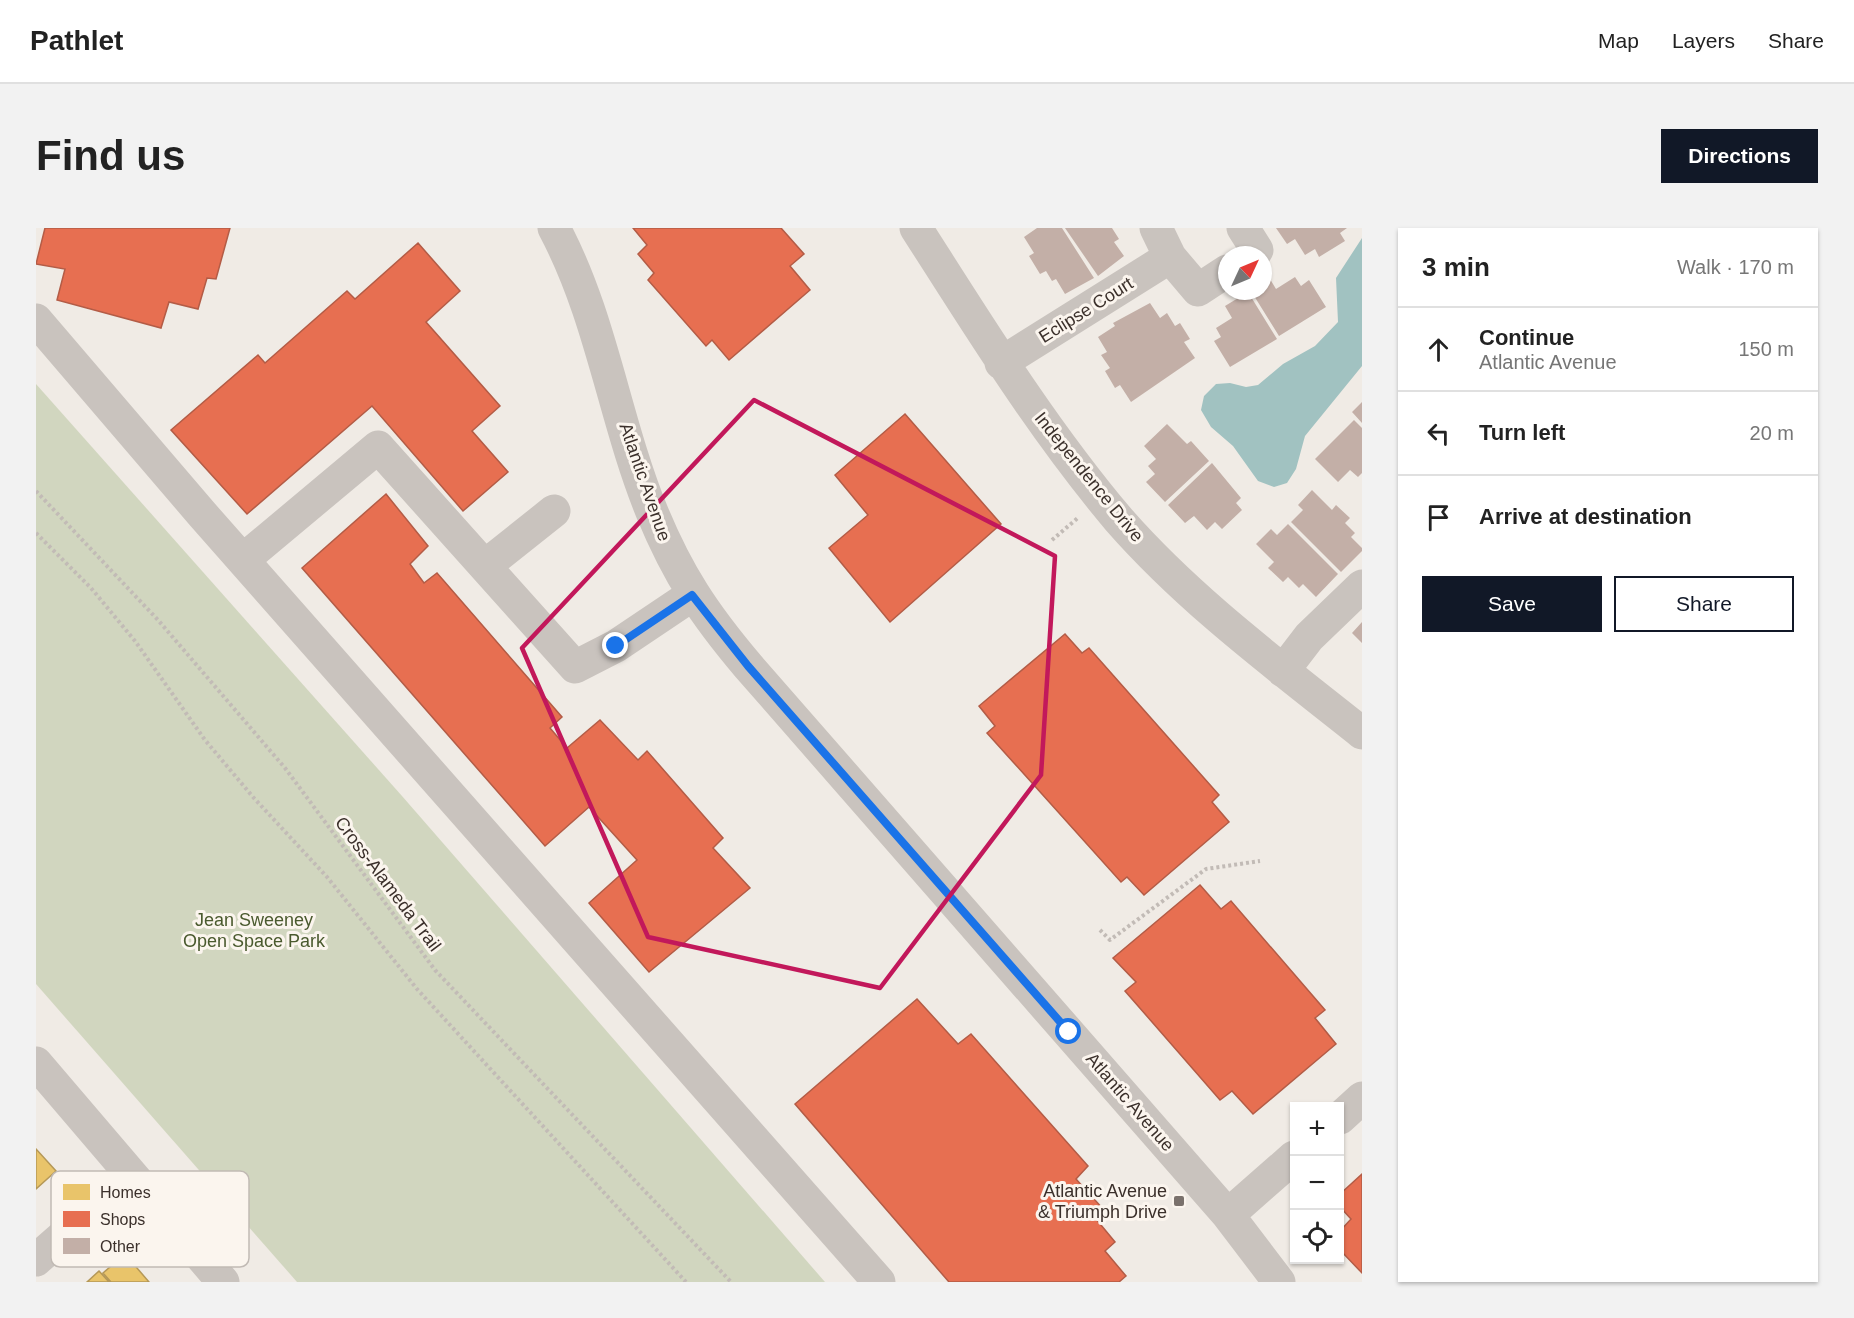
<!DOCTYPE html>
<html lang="en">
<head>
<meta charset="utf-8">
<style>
  body { margin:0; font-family:Arial,sans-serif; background:#f2f2f2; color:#222 }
  .controls { position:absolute; right:18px; bottom:18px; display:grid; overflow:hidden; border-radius:0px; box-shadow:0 2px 4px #0004 }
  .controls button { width:54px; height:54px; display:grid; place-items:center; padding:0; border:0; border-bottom:2px solid #e0e0e0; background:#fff; color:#222; font:30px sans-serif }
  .compass { position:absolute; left:1182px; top:18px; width:54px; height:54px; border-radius:50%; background:#fff; box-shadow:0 2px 4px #0004; rotate:46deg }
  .stop { position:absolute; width:18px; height:18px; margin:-14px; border:4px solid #1a73e8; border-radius:50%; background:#fff }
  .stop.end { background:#1a73e8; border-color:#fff; box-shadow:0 2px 6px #0008 }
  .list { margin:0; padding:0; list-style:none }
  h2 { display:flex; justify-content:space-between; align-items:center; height:78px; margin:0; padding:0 24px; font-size:26px }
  h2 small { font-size:20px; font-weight:400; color:#767676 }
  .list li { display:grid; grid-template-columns:39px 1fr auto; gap:18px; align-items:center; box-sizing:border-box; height:84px; padding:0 24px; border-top:2px solid #e0e0e0 }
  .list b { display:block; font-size:22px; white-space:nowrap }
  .list p { margin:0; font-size:20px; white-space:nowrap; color:#767676 }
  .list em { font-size:20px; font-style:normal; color:#767676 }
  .actions { display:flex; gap:12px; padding:18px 24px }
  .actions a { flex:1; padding:14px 0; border:2px solid #111827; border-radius:0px; text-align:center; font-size:21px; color:#111827 }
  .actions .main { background:#111827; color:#fff }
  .icon { flex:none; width:33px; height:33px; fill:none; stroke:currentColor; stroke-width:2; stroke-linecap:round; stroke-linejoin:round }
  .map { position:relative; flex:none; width:1326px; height:1054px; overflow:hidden; border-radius:0px }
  header { display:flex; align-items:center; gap:36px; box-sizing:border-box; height:84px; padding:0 30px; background:#fff; border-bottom:2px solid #e0e0e0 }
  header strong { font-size:28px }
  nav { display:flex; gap:33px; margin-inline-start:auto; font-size:21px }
  .intro { display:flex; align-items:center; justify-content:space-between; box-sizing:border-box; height:144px; padding:0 36px }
  h1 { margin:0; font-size:42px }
  .button { padding:15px 27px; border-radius:0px; background:#111827; color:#fff; font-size:21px; font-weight:700 }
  main { display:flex; gap:36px; padding:0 36px }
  aside { flex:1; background:#fff; border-radius:0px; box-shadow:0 2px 4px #0004 }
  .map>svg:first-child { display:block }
  .green { fill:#d1d6bf }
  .water { fill:#a1c2c1 }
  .homes { fill:#e9c46a; stroke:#b59857; stroke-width:1.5 }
  .shops { fill:#e76f51; stroke:#b35c46; stroke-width:1.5 }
  .building { fill:#c3afa7 }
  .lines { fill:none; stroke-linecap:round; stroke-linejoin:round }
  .path { stroke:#c2bbb6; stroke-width:4; stroke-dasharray:3 3; stroke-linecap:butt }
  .minor { stroke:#c9c3be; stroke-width:33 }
  .route { stroke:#1a73e8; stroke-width:8 }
  .marked { fill:none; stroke:#c2185b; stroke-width:4.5; stroke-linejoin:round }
  .poi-dot { fill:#7a716c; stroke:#fbf5ee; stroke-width:2 }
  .labels { text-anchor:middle; stroke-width:6; stroke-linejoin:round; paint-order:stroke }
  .street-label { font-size:18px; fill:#3b302b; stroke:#fbf5ee }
  .park-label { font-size:18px; fill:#4a5a2e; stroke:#fbf5ee }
  .poi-label { font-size:18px; fill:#3b302b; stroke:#fbf5ee; text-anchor:end }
  .key { fill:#fbf5ee; stroke:#c1bab4; stroke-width:1.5 }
  .key-label { font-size:16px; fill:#3b302b }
</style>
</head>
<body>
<header>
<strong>Pathlet</strong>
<nav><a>Map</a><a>Layers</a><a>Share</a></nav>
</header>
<div class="intro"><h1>Find us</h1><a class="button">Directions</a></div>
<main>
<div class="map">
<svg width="1326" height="1054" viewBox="0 0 1326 1054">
  <rect width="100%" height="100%" fill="#f0ebe5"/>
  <path class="green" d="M0,156L366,568L789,1054H261L0,756Z"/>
  <path class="water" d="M1326,10V138L1269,208L1260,241L1251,255L1238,259L1222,253L1197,218L1175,199L1165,182L1168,168L1180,156L1194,155L1210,159L1222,157L1247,136L1279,118L1302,94L1300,50Z"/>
  <path class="homes" d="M0,921L20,943L0,961Z
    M89,1026L113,1054H75L67,1045Z
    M63,1043L73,1054H51Z"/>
  <path class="shops" d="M9,0H194L180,51L171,50L162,81L133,74L125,100L21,72L29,41L0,36Z
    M597,0H745L768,26L754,38L774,62L693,132L676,112L670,118L612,52L618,45L602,26L611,17Z
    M382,15L424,63L390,94L464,178L436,203L472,244L427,283L336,178L211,286L135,202L222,127L229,135L311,63L319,71Z
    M869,186L965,296L854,394L793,320L832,287L799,247Z
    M350,266L392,318L374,336L388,355L401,345L526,489L514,500L531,520L564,492L602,532L611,523L687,610L677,620L714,660L613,744L553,675L601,632L553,579L509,618L266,340Z
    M1029,406L1046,425L1053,420L1183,567L1176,574L1193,594L1108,667L1091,649L1085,654L951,505L959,498L943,478Z
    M1164,657L1185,681L1195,673L1289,782L1279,790L1300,816L1217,886L1196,863L1184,872L1089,763L1100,754L1077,730Z
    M881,771L922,816L935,806L1052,938L1040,951L1068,982L1060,991L1079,1014L1069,1023L1090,1048L1083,1054H913L759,876Z
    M1326,946V1045L1304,1022V1003L1315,991L1304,979V966Z"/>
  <path class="building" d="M1001,0H1026L1058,50L1029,66L1020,51L1016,53L1010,43L1004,46L993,28L998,25L988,9Z
    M1029,0H1076L1083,11L1078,14L1088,28L1062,48Z
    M1240,0H1311L1304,5L1309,13L1283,29L1279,21L1269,27L1259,11L1251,16Z
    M1259,49L1265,58L1273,52L1290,79L1243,108L1215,63H1227V55L1234,51L1240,61Z
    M1212,64L1241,111L1194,139L1178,113L1185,109L1180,100L1196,90L1189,78Z
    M1114,75L1124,90L1131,85L1139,98L1144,95L1154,111L1148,114L1159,130L1095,174L1084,157L1079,160L1069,143L1074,140L1065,127L1071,124L1062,109L1079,98L1077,95Z
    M1326,174V195L1316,184Z
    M1318,192L1326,200V245L1322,249L1314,242L1302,254L1279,231Z
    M1131,196L1151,216L1155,213L1173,233L1129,274L1110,254L1119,246L1112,238L1120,231L1108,218Z
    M1176,235L1205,270L1200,275L1206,282L1186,301L1179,294L1171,302L1158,288L1149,295L1132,277Z
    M1276,262L1296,282L1300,277L1314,290L1309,295L1319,305L1315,309L1326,320V323L1305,344L1255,294L1267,282L1262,277Z
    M1252,296L1302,346L1280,369L1267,356L1263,360L1252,349L1247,354L1232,340L1238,334L1220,316L1235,301L1241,307Z
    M1326,394V415L1316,405Z"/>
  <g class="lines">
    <path class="path" d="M0,263L122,392L249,540L399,742L695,1054
      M0,305L55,360L99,413L169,512L217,569L291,649L381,761L650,1054
      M1016,312L1043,289
      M1064,702L1074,712L1170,641L1224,633"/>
    <path class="minor" d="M518,0C566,90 578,191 616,284C642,347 668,386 712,438L1192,987L1243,1054
      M880,0C944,100 1006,201 1083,292C1154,373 1242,438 1326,505
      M1120,0L1134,29L1162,62L1191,43
      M1207,0L1221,22L1214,27
      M0,92L166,286L843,1054
      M965,135L1134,29
      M207,332L342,219L539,439L580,418L656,367
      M449,338L518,283
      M1247,443L1273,409L1326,358
      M0,835L187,1054
      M1304,890L1326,870
      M1192,987L1258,929
      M0,1032L96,948"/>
  </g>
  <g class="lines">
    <path class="route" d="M580,418L656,367L712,438L1033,804"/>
  </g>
  <path class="marked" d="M718,172L1019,328L1005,547L844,760L612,709L486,420Z"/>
  <rect class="poi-dot" x="1137" y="967" width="12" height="12" rx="3"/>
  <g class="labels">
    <g class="street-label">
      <text transform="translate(1050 82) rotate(-32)" y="6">Eclipse Court</text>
      <text transform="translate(1053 249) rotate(51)" y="6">Independence Drive</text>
      <text transform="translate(609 254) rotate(71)" y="6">Atlantic Avenue</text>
      <text transform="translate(352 656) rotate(53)" y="6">Cross-Alameda Trail</text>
      <text transform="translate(1094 874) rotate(49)" y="6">Atlantic Avenue</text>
    </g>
    <g class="park-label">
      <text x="218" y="698">Jean Sweeney<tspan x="218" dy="21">Open Space Park</tspan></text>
    </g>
    <g class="poi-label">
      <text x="1131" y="969">Atlantic Avenue<tspan x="1131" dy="21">&amp; Triumph Drive</tspan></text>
    </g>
  </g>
  <rect x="15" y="943" width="198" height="96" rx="9" class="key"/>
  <rect x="27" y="956" width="27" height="16" fill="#e9c46a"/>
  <rect x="27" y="983" width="27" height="16" fill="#e76f51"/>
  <rect x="27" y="1010" width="27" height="16" fill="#c3afa7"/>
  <g class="key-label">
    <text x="64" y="970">Homes</text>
    <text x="64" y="997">Shops</text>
    <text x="64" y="1024">Other</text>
  </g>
</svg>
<div class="controls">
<button>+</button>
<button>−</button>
<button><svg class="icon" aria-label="locate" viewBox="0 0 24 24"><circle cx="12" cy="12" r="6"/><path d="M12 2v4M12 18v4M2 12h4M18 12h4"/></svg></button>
</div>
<svg class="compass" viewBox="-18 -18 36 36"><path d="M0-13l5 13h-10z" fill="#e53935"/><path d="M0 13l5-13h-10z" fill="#767676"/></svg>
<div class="stop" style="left:1033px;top:804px"></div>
<div class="stop end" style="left:580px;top:418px"></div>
</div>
<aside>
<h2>3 min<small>Walk · 170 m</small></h2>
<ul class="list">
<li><svg class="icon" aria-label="ahead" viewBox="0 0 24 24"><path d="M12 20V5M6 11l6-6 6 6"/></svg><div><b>Continue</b><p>Atlantic Avenue</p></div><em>150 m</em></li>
<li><svg class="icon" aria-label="left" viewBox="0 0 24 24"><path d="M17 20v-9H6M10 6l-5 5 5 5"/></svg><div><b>Turn left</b></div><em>20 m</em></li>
<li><svg class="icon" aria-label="arrive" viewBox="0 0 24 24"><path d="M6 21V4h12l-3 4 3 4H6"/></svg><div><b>Arrive at destination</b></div></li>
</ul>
<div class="actions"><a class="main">Save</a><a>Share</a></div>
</aside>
</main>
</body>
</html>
